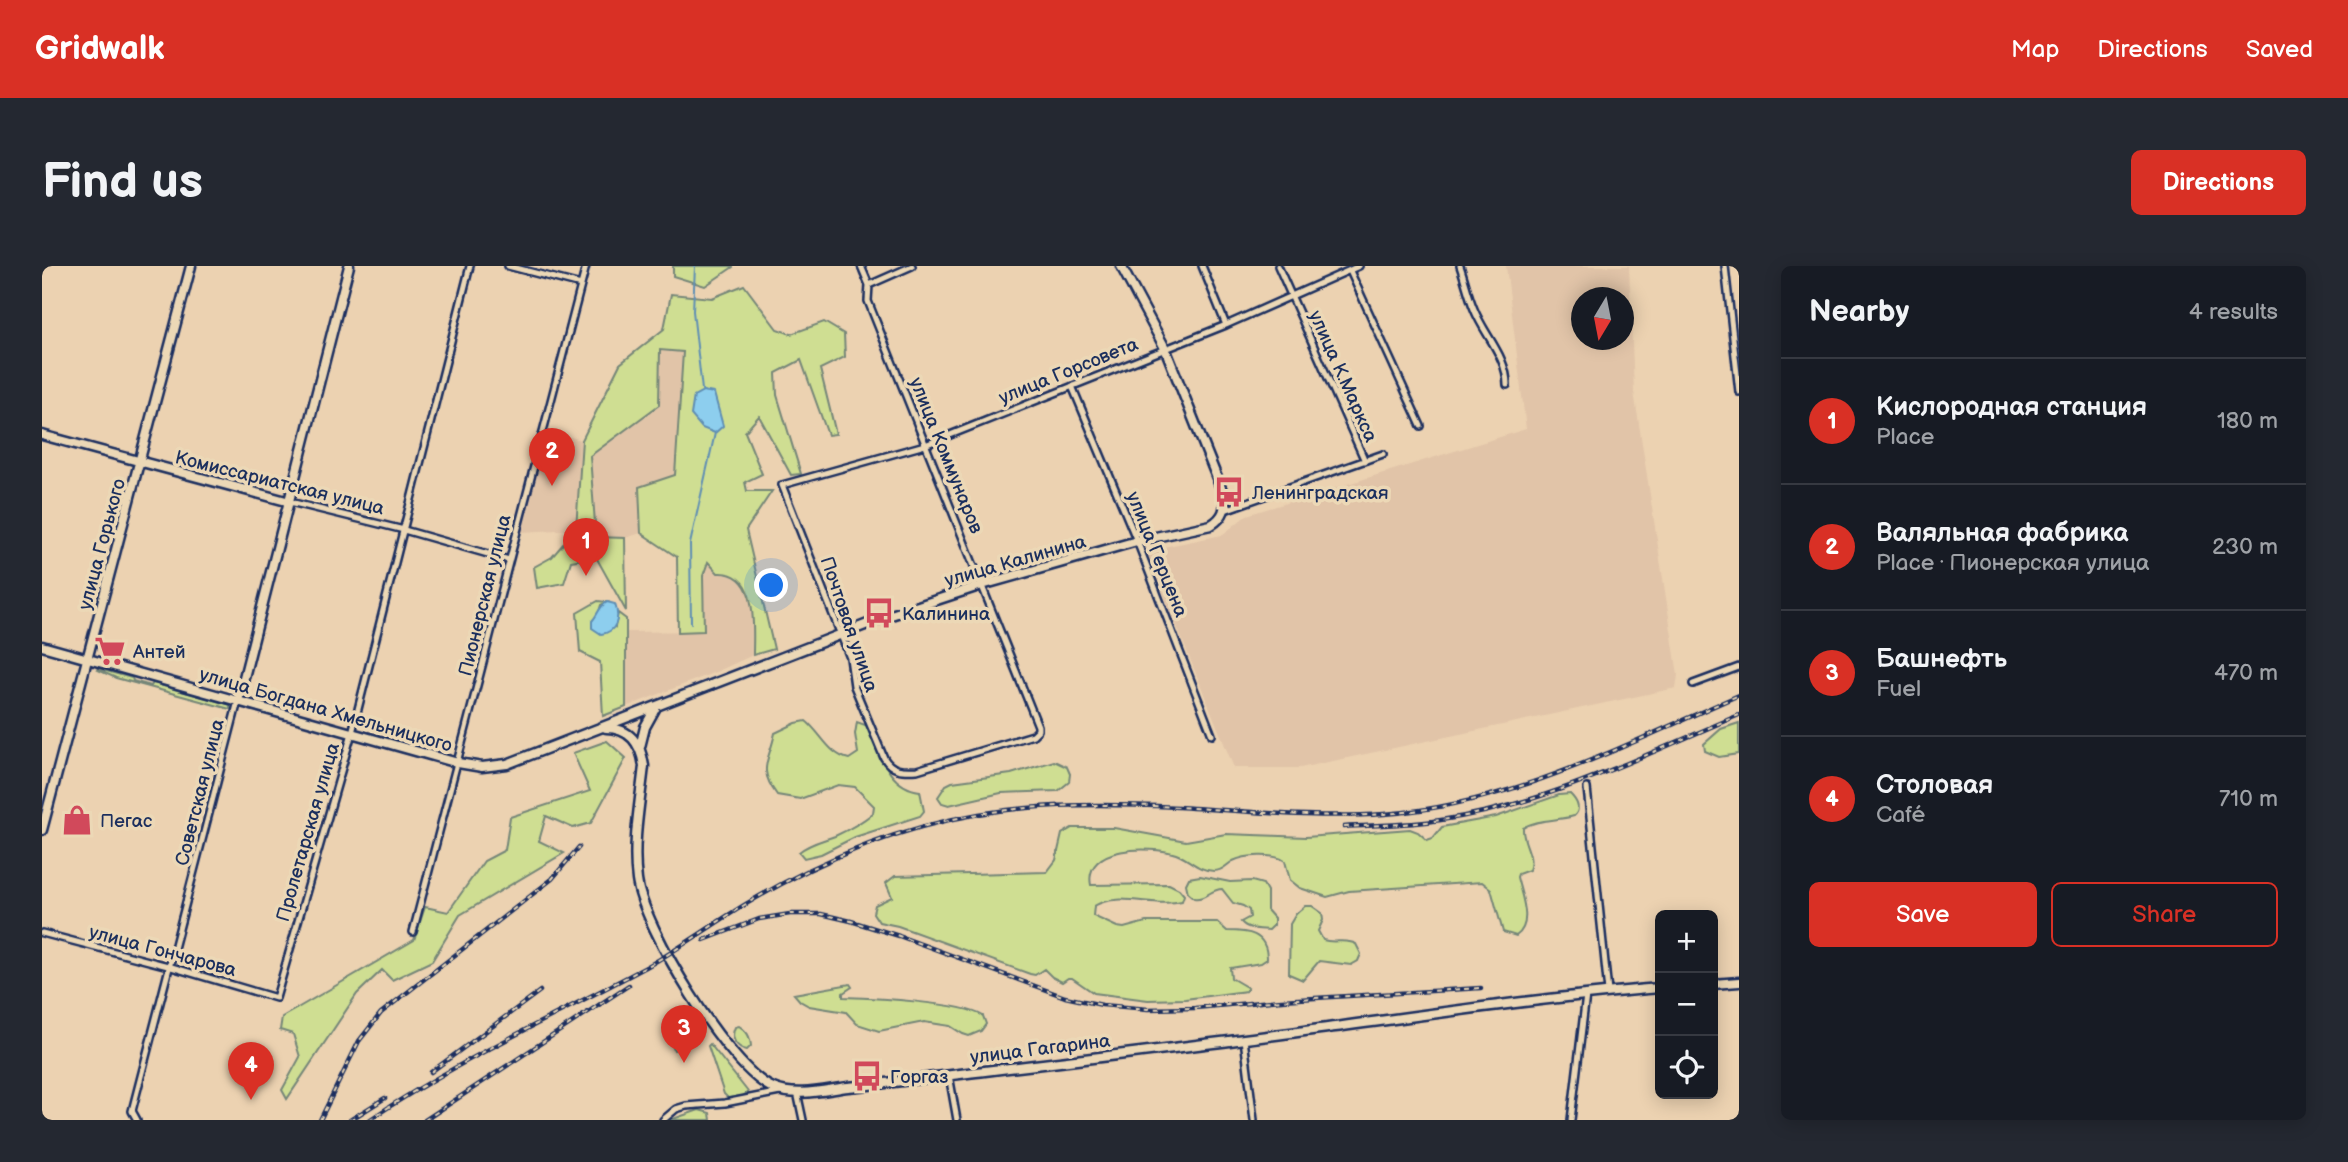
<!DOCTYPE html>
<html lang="en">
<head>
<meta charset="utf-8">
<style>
  body { margin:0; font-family:"Balsamiq Sans",sans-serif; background:#242831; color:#f1f3f6 }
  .controls { position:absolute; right:21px; bottom:21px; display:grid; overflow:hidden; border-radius:10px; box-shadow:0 4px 18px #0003 }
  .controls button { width:63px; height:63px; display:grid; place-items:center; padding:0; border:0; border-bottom:2px solid #363941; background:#171b24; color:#f1f3f6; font:35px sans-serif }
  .compass { position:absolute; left:1529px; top:21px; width:63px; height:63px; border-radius:50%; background:#171b24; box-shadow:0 4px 18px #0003; rotate:190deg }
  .you { position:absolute; left:730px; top:320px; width:24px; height:24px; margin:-18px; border:5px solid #fff; border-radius:50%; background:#1a73e8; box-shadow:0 0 0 10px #1a73e833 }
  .badge { display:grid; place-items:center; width:46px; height:46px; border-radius:50%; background:#d93025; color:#fff; font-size:23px; font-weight:700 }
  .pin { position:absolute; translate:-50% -58px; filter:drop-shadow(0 2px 4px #0008) }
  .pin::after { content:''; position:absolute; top:37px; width:24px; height:21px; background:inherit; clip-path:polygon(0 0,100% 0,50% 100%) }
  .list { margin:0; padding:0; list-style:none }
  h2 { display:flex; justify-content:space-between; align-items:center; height:91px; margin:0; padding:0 28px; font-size:30px }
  h2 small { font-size:23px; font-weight:400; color:#9ea1a6 }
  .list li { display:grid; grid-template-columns:46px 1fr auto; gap:21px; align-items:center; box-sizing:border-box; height:126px; padding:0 28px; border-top:2px solid #363941 }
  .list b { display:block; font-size:26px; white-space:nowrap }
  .list p { margin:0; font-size:23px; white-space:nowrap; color:#9ea1a6 }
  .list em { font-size:23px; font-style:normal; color:#9ea1a6 }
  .actions { display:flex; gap:14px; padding:21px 28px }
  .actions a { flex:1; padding:16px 0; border:2px solid #d93025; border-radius:10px; text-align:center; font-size:24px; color:#d93025 }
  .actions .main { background:#d93025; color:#fff }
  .icon { flex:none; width:38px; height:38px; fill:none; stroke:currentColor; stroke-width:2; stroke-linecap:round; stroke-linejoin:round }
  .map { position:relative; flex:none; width:1697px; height:854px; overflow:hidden; border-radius:10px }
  header { display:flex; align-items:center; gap:42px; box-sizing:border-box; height:98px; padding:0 35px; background:#d93025; color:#fff }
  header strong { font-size:33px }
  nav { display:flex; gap:38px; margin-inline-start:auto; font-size:24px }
  .intro { display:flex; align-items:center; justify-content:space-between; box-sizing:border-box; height:168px; padding:0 42px }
  h1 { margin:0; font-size:49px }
  .button { padding:18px 32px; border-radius:10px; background:#d93025; color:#fff; font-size:24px; font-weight:700 }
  main { display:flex; gap:42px; padding:0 42px }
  aside { flex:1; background:#171b24; border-radius:10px; box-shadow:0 4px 18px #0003 }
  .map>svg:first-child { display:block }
  .built { fill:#e1c4a8; fill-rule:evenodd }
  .green { fill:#cfde92; stroke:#758678; stroke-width:2 }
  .water { fill:#8dceee; stroke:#5f8eb4; stroke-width:2 }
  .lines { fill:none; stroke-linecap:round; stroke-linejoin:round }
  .stream { stroke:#5f8eb4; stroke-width:2 }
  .street-casing { stroke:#1b2f5e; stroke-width:10 }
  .secondary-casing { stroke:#1b2f5e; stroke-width:13 }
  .street { stroke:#ecd8b6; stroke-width:5 }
  .secondary { stroke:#ecd8b6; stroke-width:8 }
  .rail-casing { stroke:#1b2f5e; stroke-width:4.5 }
  .rail { stroke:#ecd8b6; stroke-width:2; stroke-dasharray:5; stroke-linecap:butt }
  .labels { text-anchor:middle; stroke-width:7; stroke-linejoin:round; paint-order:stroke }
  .street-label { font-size:19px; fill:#1b2f5e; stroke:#ecd8b6 }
  .poi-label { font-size:19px; fill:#1b2f5e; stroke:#ecd8b6; text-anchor:start }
</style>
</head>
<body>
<header>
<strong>Gridwalk</strong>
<nav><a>Map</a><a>Directions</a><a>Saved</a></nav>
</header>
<div class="intro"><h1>Find us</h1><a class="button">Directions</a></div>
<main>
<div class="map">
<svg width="1697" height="854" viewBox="0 0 1697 854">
  <rect width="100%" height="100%" fill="#ecd2b1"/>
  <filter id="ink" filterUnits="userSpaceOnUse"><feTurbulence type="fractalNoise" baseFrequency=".0143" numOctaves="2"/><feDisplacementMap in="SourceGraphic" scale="14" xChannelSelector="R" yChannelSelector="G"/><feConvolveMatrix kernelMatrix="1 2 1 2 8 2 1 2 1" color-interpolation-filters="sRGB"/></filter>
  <g filter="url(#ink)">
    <path class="built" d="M1464,0H1587L1592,126L1636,409L1634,422L1258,502H1192L1106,289L1107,284L1180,269L1205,249L1484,163ZM1540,32H1582V74H1540Z
      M618,83L641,86L633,209L597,221L599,267L583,272L554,271L548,190L617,139Z
      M506,165L540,174L534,263L479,266Z
      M667,295L689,306L702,316L711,346V389L676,405L584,441V366L662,365L661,310Z"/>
    <path class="green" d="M631,0H691V1L663,20L631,10Z
      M702,19L735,63L749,68L782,56L802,68L803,91L778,103L794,168L786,169L759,94L734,107L735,129L759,208L749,209L717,150L703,166L720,208L703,216L705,225H730L704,264L732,383L711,389C711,360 717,305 676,307L666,296L661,310L662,365L636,366L635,291L599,267L597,221L633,209L641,86L618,84L617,139L548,190L554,271L583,272L584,345L554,291L529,295L522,317L495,322L492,301L510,291L534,263L540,174L578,98L622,63L629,28L670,32Z
      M556,335L565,336L559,339L556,349L573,361L576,347L584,353V441L561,450L558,396L538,386L535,347Z
      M57,403L90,412L91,415L109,420L111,417L189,439L188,443L74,412L56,404Z
      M764,455C779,467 787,489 807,493L816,487L813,468L815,456L826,460C838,486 845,521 878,525L882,545L878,550L813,571L779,588L762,592L757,586C768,577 780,575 793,570C806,564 820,556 831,547L832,540L813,521L796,519L758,533L735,529C715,502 727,496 733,467L754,457Z
      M1697,457V488L1677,491L1663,485L1662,478L1679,463Z
      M565,475L584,492L549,557L531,562L504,550L497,575L522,587L418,649L390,695L350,714L340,704L315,728L245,833L240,824L258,791L251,768L238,764L240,751L372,674L383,641L406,646L442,595L463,584L468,551L548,525L531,487Z
      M1012,495L1025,501L1028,508L1027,516L1016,525L959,527L907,539L900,537L896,531L904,519L910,516L969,508Z
      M1528,528C1534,534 1540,543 1532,550C1515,555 1495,553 1481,562C1480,577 1493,589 1487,604L1476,608L1475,611C1479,629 1492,658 1474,670L1461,666L1449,623L1440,616L1307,625L1285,631L1258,622L1248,614L1243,595C1232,587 1203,589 1191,595C1184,599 1181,605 1172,605C1156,605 1148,593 1134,588C1109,580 1041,579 1049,619L1127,618L1137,623L1142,629L1140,635C1112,642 1078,625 1052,640L1051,650L1075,661L1082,662L1104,656H1175L1185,665C1205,665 1225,666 1225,693L1219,697L1188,702L1189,712L1206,722L1204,725L1143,733L1106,734L1052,727L1030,712H1026L1020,716L1010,711L1002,703L993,709L988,708L856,660L837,656L831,647L833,639L850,631L844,617L853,610L1005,606L1014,594L1020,568L1030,562H1072L1144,575L1184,568L1264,571L1368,563L1376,566L1385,574L1391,572L1400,561L1454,551L1517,529Z
      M1158,610L1188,616L1210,615L1221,618L1225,625V644L1232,652V659L1227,664C1217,663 1206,664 1199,656L1208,651L1207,644L1201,640L1191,637L1180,623C1169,623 1163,634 1152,632L1146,627L1144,618L1147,612Z
      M1263,640H1270L1280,647L1281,654L1276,665L1281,674C1292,678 1302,672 1314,678L1319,688L1316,695L1309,699L1277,695L1261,714L1247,708L1248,658L1254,648Z
      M808,718L810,721L801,727V731C831,732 920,736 941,750L944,758L939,765L927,770L921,768L908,760L882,756L837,765L815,758L804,746L767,740L758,735L752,728Z
      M697,760C705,765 708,770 709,780L705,784C694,782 688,772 693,761Z
      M655,763L654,776L632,784L630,779L635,777L636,773Z
      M668,778L706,826L701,830L686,832L682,828L666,780Z
      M657,844L668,847L669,854H628Z"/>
    <path class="water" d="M661,125L672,127L681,160L673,167L660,162L649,149L652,130Z
      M565,336L573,338C578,352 575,366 559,368L550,362V355C556,349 557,340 565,336Z"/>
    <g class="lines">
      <path class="stream" d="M653,0L651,45L660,124
        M649,357L648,278L673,167"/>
      <g class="street-casing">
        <path id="street" d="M466,0L539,19
          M819,0L827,19L826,35L996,460V464L991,469L875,504C860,505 850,505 842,492L812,420L808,392L740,219L883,179L1184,59L1317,0
          M1160,0L1184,59
          M1236,0L1323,195
          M1418,0C1423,14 1426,29 1432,43C1442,69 1465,90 1465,119
          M1683,0L1697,126
          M1308,5L1379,160
          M827,19L870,0
          M1030,120L1095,275L1170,469
          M248,236L362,264L467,294
          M1183,244L1341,188
          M1651,418L1697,401
          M1545,522L1566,726
          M371,666L544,0
          M0,667L126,700L234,732L310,467L428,0
          M1202,773L1212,854
          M907,809L915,854
          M755,826L761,854
          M95,854L90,845L196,435
          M621,854L634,843L644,840L683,837L738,826
          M1529,854L1544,729"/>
      </g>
      <g class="secondary-casing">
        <path id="secondary" d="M0,169L248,236
          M0,380L416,497L440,501L465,498L849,349L940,319L1095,275L1169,259C1182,251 1185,242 1181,227L1123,82L1079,0
          M196,435L307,0
          M564,462C588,462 599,478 602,500C598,537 590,577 595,614C601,660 687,804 731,822C754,832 782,824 806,821C846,817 886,812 926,807C1043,793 1161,779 1278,763C1391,748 1504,731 1618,722
          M598,481L603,461L614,441
          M0,564L149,0
          M1671,718L1697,716"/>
      </g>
      <use href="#street" class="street"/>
      <use href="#secondary" class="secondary"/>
      <g class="rail-casing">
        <path id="rail" d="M1302,561C1334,559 1367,559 1399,554C1501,540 1602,489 1697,449
          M662,674L717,653L748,648H779L809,655L857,670L1023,731L1060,739L1106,743L1153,742L1240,734L1439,722
          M389,806L498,725
          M278,854L317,775L339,747L510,613L537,581
          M308,854L343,832
          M327,854C415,795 511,751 604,701C639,682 671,658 704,638C776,595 855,562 937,548C1003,537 1070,538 1136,541C1205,545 1273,553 1342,548C1469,539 1583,479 1697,429
          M383,854L587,719"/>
      </g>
      <use href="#rail" class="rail"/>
    </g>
  </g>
  <defs>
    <g id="bus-bare" transform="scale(2.415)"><path d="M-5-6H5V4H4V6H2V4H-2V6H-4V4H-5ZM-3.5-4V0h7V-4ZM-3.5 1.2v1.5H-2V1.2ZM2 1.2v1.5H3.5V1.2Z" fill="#d1495b" stroke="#ecd8b6" stroke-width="2.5" paint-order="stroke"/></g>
    <g id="supermarket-bare" transform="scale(2.415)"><path d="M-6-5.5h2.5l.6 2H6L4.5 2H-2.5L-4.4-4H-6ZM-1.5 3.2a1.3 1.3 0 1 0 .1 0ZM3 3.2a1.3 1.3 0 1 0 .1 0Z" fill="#d1495b" stroke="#ecd8b6" stroke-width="2.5" paint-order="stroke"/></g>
    <g id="shop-bare" transform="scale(2.415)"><path d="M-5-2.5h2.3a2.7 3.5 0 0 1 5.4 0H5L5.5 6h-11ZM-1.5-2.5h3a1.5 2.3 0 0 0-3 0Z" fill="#d1495b" stroke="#ecd8b6" stroke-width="2.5" paint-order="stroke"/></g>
  </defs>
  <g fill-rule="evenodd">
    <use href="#bus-bare" x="1187" y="226"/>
    <use href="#bus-bare" x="837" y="347"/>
    <use href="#supermarket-bare" x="68" y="385"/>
    <use href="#shop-bare" x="35" y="554"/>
    <use href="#bus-bare" x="825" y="810"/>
  </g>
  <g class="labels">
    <g class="street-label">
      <text transform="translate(1026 104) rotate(-22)" y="7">улица Горсовета</text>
      <text transform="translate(1302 110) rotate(66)" y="7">улица К.Маркса</text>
      <text transform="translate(905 189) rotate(68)" y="7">улица Коммунаров</text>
      <text transform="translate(238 216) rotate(14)" y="7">Комиссариатская улица</text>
      <text transform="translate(59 278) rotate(-75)" y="7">улица Горького</text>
      <text transform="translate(1116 288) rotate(68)" y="7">улица Герцена</text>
      <text transform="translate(973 294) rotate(-16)" y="7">улица Калинина</text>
      <text transform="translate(442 329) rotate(-76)" y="7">Пионерская улица</text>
      <text transform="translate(808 358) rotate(71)" y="7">Почтовая улица</text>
      <text transform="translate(284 443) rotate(16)" y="7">улица Богдана Хмельницкого</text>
      <text transform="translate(157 526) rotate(-76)" y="7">Советская улица</text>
      <text transform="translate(265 566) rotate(-74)" y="7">Пролетарская улица</text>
      <text transform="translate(121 684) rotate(15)" y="7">улица Гончарова</text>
      <text transform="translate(998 782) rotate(-7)" y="7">улица Гагарина</text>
    </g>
    <g class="poi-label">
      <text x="1210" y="233">Ленинградская</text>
      <text x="860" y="354">Калинина</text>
      <text x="91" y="392">Антей</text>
      <text x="58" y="561">Пегас</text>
      <text x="848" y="817">Горгаз</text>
    </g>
  </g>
</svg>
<div class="controls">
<button>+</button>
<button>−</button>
<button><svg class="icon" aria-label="locate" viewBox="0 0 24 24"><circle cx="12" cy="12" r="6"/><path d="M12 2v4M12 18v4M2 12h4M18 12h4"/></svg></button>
</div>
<svg class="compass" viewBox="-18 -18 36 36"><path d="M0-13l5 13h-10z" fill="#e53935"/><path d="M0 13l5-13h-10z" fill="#9ea1a6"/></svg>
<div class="you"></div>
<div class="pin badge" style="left:544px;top:310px">1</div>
<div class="pin badge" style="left:510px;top:220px">2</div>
<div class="pin badge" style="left:642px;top:797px">3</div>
<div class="pin badge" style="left:209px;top:834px">4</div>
</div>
<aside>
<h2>Nearby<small>4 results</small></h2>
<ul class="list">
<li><span class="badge">1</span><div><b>Кислородная станция</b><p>Place</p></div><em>180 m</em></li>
<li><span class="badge">2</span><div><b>Валяльная фабрика</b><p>Place · Пионерская улица</p></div><em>230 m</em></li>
<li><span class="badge">3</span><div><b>Башнефть</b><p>Fuel</p></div><em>470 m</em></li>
<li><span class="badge">4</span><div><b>Столовая</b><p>Café</p></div><em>710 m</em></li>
</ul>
<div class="actions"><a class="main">Save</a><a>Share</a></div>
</aside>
</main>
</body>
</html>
